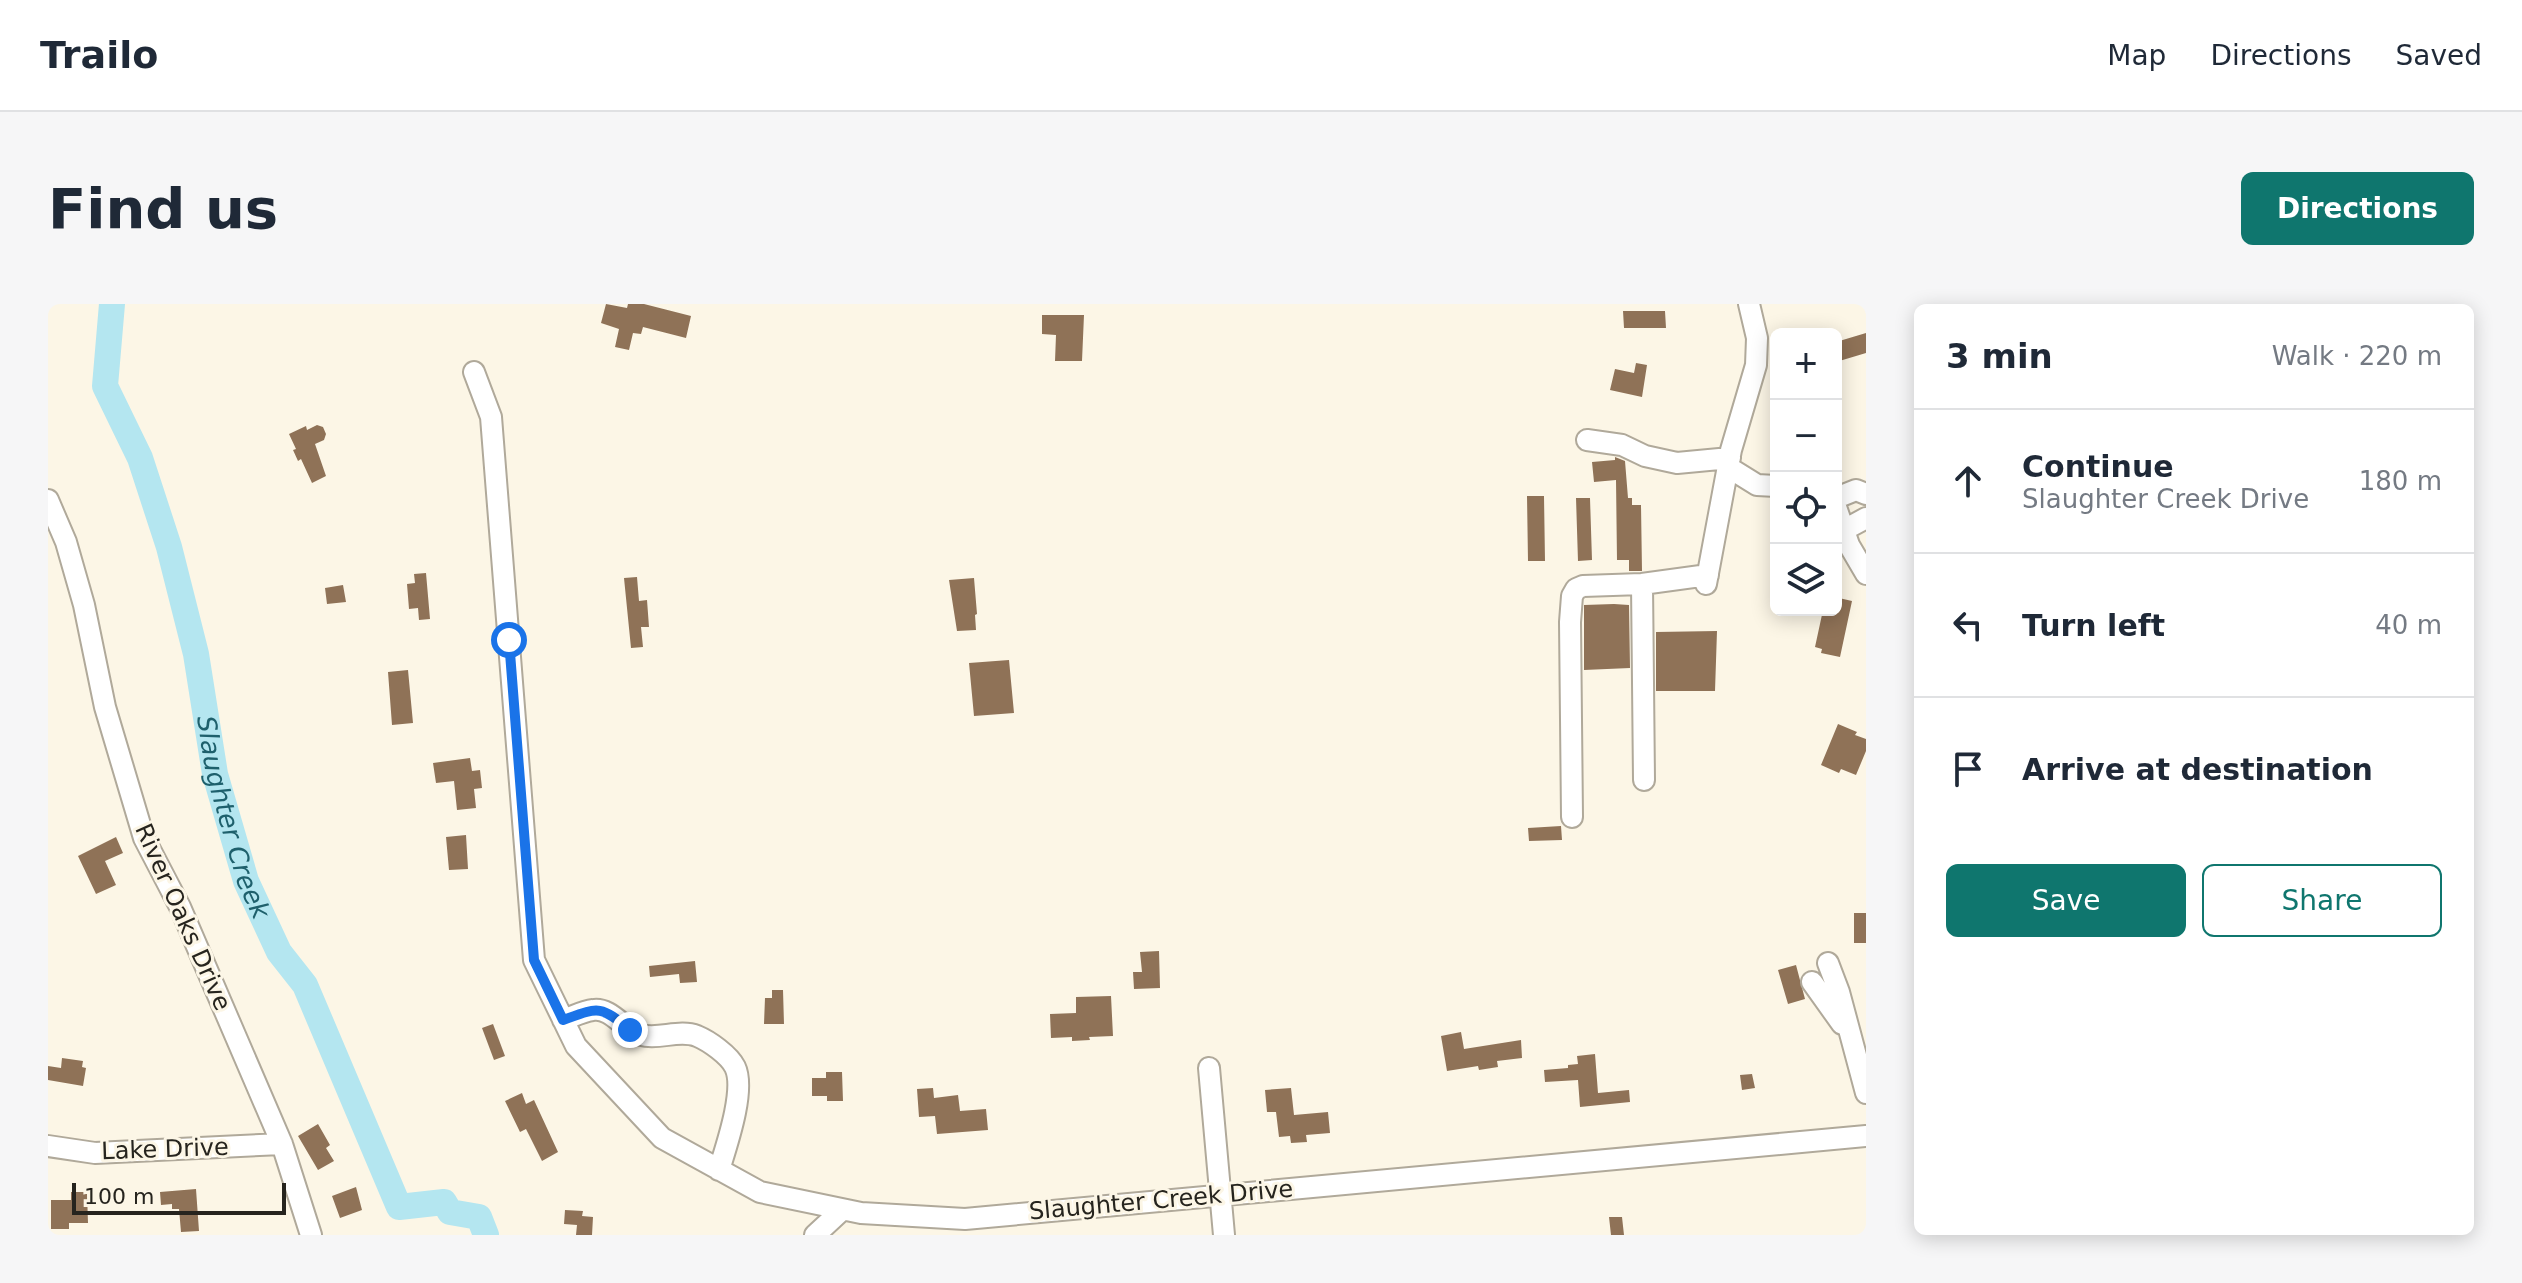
<!DOCTYPE html>
<html lang="en">
<head>
<meta charset="utf-8">
<style>
  body { margin:0; font-family:"DejaVu Sans",sans-serif; background:#f6f6f7; color:#1f2937 }
  .controls { position:absolute; right:24px; top:24px; display:grid; overflow:hidden; border-radius:12px; box-shadow:0 4px 20px #0003 }
  .controls button { width:72px; height:72px; display:grid; place-items:center; padding:0; border:0; border-bottom:2px solid #e0e1e3; background:#fff; color:#1f2937; font:40px sans-serif }
  .scale { position:absolute; left:24px; bottom:20px; width:214px; box-sizing:border-box; padding-left:8px; border:4px solid #26241e; border-top:0; font-size:22px; line-height:28px; white-space:nowrap; color:#26241e; -webkit-text-stroke:6px #fcf6e6; paint-order:stroke }
  .stop { position:absolute; width:24px; height:24px; margin:-18px; border:6px solid #1a73e8; border-radius:50%; background:#fff }
  .stop.end { background:#1a73e8; border-color:#fff; box-shadow:0 2px 8px #0008 }
  .list { margin:0; padding:0; list-style:none }
  h2 { display:flex; justify-content:space-between; align-items:center; height:104px; margin:0; padding:0 32px; font-size:34px }
  h2 small { font-size:26px; font-weight:400; color:#747a83 }
  .list li { display:grid; grid-template-columns:52px 1fr auto; gap:24px; align-items:center; box-sizing:border-box; height:144px; padding:0 32px; border-top:2px solid #e0e1e3 }
  .list b { display:block; font-size:30px; white-space:nowrap }
  .list p { margin:0; font-size:26px; white-space:nowrap; color:#747a83 }
  .list em { font-size:26px; font-style:normal; color:#747a83 }
  .actions { display:flex; gap:16px; padding:24px 32px }
  .actions a { flex:1; padding:18px 0; border:2px solid #0f766e; border-radius:12px; text-align:center; font-size:28px; color:#0f766e }
  .actions .main { background:#0f766e; color:#fff }
  .icon { flex:none; width:44px; height:44px; fill:none; stroke:currentColor; stroke-width:2; stroke-linecap:round; stroke-linejoin:round }
  .map { position:relative; flex:none; width:1818px; height:931px; overflow:hidden; border-radius:12px }
  header { display:flex; align-items:center; gap:48px; box-sizing:border-box; height:112px; padding:0 40px; background:#fff; border-bottom:2px solid #e0e1e3 }
  header strong { font-size:38px }
  nav { display:flex; gap:44px; margin-inline-start:auto; font-size:28px }
  .intro { display:flex; align-items:center; justify-content:space-between; box-sizing:border-box; height:192px; padding:0 48px }
  h1 { margin:0; font-size:56px }
  .button { padding:20px 36px; border-radius:12px; background:#0f766e; color:#fff; font-size:28px; font-weight:700 }
  main { display:flex; gap:48px; padding:0 48px }
  aside { flex:1; background:#fff; border-radius:12px; box-shadow:0 4px 20px #0003 }
  .map>svg:first-child { display:block }
  .lines { fill:none; stroke-linecap:round; stroke-linejoin:round }
  .river { stroke:#b4e6f0; stroke-width:26 }
  .building { fill:#8f7257 }
  .minor-casing { stroke:#b0a99a; stroke-width:24 }
  .minor { stroke:#fff; stroke-width:20 }
  .route { stroke:#1a73e8; stroke-width:10 }
  .labels { text-anchor:middle; stroke-width:6; stroke-linejoin:round; paint-order:stroke }
  .street-label { font-size:24px; fill:#26241e; stroke:#fcf6e6 }
  .water-label { font-size:26px; font-style:italic; fill:#1e606c; stroke:#fcf6e6 }
</style>
</head>
<body>
<header>
<strong>Trailo</strong>
<nav><a>Map</a><a>Directions</a><a>Saved</a></nav>
</header>
<div class="intro"><h1>Find us</h1><a class="button">Directions</a></div>
<main>
<div class="map">
<svg width="1818" height="931" viewBox="0 0 1818 931">
  <rect width="100%" height="100%" fill="#fcf6e6"/>
  <g class="lines">
    <path class="river" id="s1" d="M64,0L57,82L92,154L121,243L148,350L167,470L198,577L231,648L257,681L351,903L396,898L402,908L431,913L438,931"/>
  </g>
  <path class="building" d="M558,0L579,4L580,0H596L643,12L638,34L595,23L593,30L585,29L581,46L567,43L571,25L553,19Z
    M1575,7H1617L1618,24H1576Z
    M994,11H1036L1034,57H1007L1008,31L994,30Z
    M1818,29V49L1788,58V38Z
    M1588,59L1599,61L1594,93L1562,86L1567,65L1586,69Z
    M269,121L275,123L278,130L276,136L267,140L278,172L264,179L253,155L250,157L245,146L248,145L241,130L258,122L259,126Z
    M1567,153L1577,157L1580,194H1584V201H1593L1594,267H1581V256H1569L1568,176L1546,178L1544,158L1567,156Z
    M1479,192H1496L1497,257H1480Z
    M1528,194H1542L1544,256L1530,257Z
    M378,269L382,315L371,316L370,304L361,305L359,280L367,279L366,270Z
    M589,273L591,297L599,296L601,323H593L595,343L583,344L576,274Z
    M926,274L929,310L927,311L928,326L909,327L901,276Z
    M295,281L298,298L279,300L277,284Z
    M1791,294L1804,297L1792,353L1773,349L1774,345L1767,343L1775,306L1787,308Z
    M1566,300L1581,301L1582,364L1536,366V301Z
    M1669,327L1667,387H1608V328Z
    M961,356L966,409L926,412L921,359Z
    M360,366L365,419L344,421L340,368Z
    M1790,420L1809,428L1807,431L1818,435V447L1808,471L1793,465L1791,469L1773,461Z
    M422,454L424,467L432,466L434,484L426,485L428,504L409,506L406,477L388,479L385,459Z
    M1513,522L1514,536L1481,537L1480,524Z
    M418,531L420,565L401,566L398,533Z
    M68,533L75,549L57,557L68,581L48,590L30,552Z
    M1806,609H1818V639H1806Z
    M1111,647L1112,684L1086,685L1085,668H1094L1092,648Z
    M647,657L649,678L632,679L631,670L602,673L601,662Z
    M1748,661L1757,695L1740,700L1730,666Z
    M724,686H735L736,720H716L717,694H724Z
    M1063,692L1065,732L1041,733L1042,736L1024,737V733L1003,734L1002,710L1028,709V693Z
    M445,720L457,752L446,756L434,724Z
    M1413,728L1416,745L1473,736L1474,754L1449,757L1450,763L1431,766L1430,762L1399,767L1393,732Z
    M1547,750L1550,789L1581,786L1582,798L1532,803L1530,776L1497,778L1496,766L1520,764V761L1530,760L1529,752Z
    M14,754L35,757L34,763L38,764L35,782L0,776V762L13,764Z
    M778,768H794L795,797H779V792H764V774H778Z
    M1704,770L1707,784L1694,786L1692,771Z
    M885,784L886,794L910,791L912,807L938,805L940,826L889,830L887,812L871,813L869,785Z
    M1243,784L1246,811L1280,808L1282,829L1258,831L1259,838L1243,839L1242,832L1231,833L1228,808H1219L1217,786Z
    M474,789L478,800L486,796L510,848L494,857L478,825L472,828L457,797Z
    M270,820L282,841L278,844L286,857L270,866L250,832Z
    M308,883L314,906L292,914L284,892Z
    M148,885L151,927L133,928L131,905H124V900L113,901L112,888Z
    M23,888H39L40,919H21V925H3V896H23Z
    M517,906L535,907L534,912L545,913L544,931H528L529,921L516,920Z
    M1561,913H1574L1576,931H1563Z"/>
  <g class="lines">
    <g class="minor-casing">
      <path id="minor" d="M426,68L443,113L486,656L528,742L614,834L712,888L813,909L917,915L1818,832
        M1539,136L1574,141L1597,152L1629,159L1682,154
        M1680,163L1709,181L1728,182
        M1788,194L1808,186L1818,190
        M0,196L18,238L36,301L57,403L96,534L132,603L234,840L263,931
        M1788,203L1801,241L1818,270
        M1796,226L1818,214
        M1594,280L1596,476
        M1658,280L1683,146L1708,61L1709,34L1701,0
        M1524,513L1522,318L1524,292L1528,285L1535,282L1594,280L1660,271
        M1780,659L1791,688L1818,789
        M1764,678L1794,720
        M515,716C524,713 535,707 545,706C563,703 576,726 593,731C611,736 631,725 649,732C661,737 681,751 687,763C698,786 678,843 671,866
        M1161,764L1176,931
        M0,842L47,849L234,840
        M767,931L794,906"/>
    </g>
    <use href="#minor" class="minor"/>
  </g>
  <g class="lines">
    <path class="route" d="M461,336L486,656L515,716C551,703 552,701 582,726"/>
  </g>
  <g class="labels">
    <g class="street-label">
      <text transform="translate(135 613) rotate(66)" y="8">River Oaks Drive</text>
      <text transform="translate(117 845) rotate(-2)" y="8">Lake Drive</text>
      <text transform="translate(1113 896) rotate(-5)" y="8">Slaughter Creek Drive</text>
    </g>
    <g class="water-label">
      <text dy="9" stroke="none"><textPath href="#s1" startOffset="534">Slaughter Creek</textPath></text>
    </g>
  </g>
</svg>
<div class="controls">
<button>+</button>
<button>−</button>
<button><svg class="icon" aria-label="locate" viewBox="0 0 24 24"><circle cx="12" cy="12" r="6"/><path d="M12 2v4M12 18v4M2 12h4M18 12h4"/></svg></button>
<button><svg class="icon" aria-label="layers" viewBox="0 0 24 24"><path d="M12 4l9 5-9 5-9-5zM3 14l9 5 9-5"/></svg></button>
</div>
<div class="scale">100 m</div>
<div class="stop" style="left:461px;top:336px"></div>
<div class="stop end" style="left:582px;top:726px"></div>
</div>
<aside>
<h2>3 min<small>Walk · 220 m</small></h2>
<ul class="list">
<li><svg class="icon" aria-label="ahead" viewBox="0 0 24 24"><path d="M12 20V5M6 11l6-6 6 6"/></svg><div><b>Continue</b><p>Slaughter Creek Drive</p></div><em>180 m</em></li>
<li><svg class="icon" aria-label="left" viewBox="0 0 24 24"><path d="M17 20v-9H6M10 6l-5 5 5 5"/></svg><div><b>Turn left</b></div><em>40 m</em></li>
<li><svg class="icon" aria-label="arrive" viewBox="0 0 24 24"><path d="M6 21V4h12l-3 4 3 4H6"/></svg><div><b>Arrive at destination</b></div></li>
</ul>
<div class="actions"><a class="main">Save</a><a>Share</a></div>
</aside>
</main>
</body>
</html>
